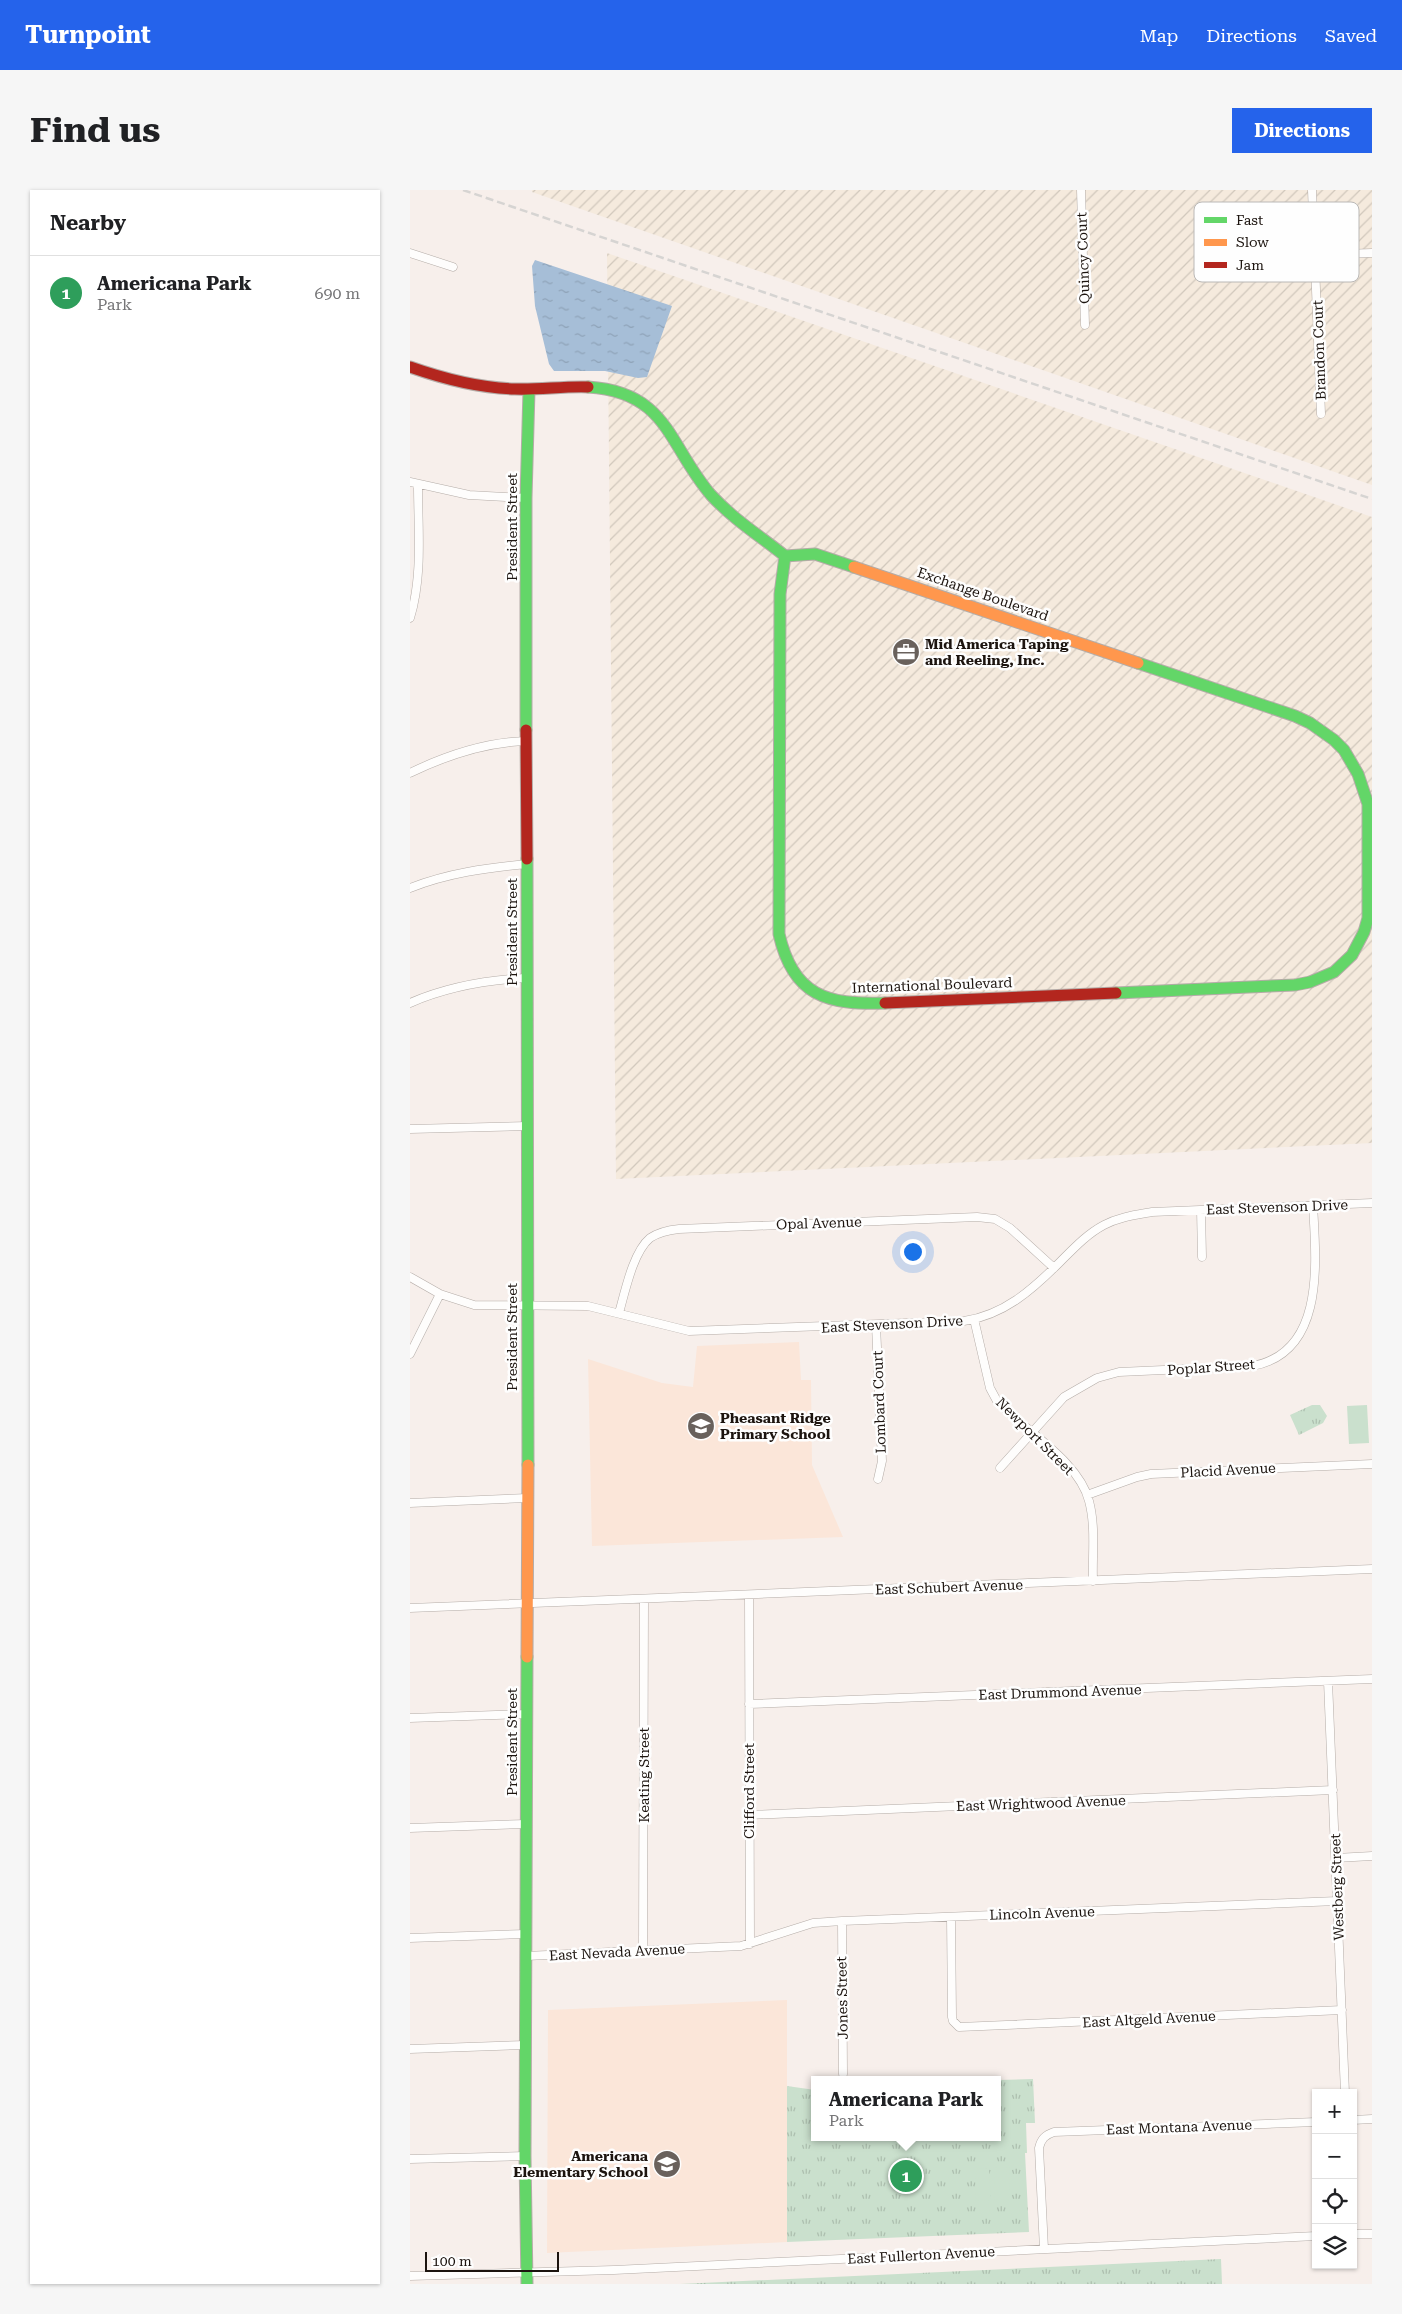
<!DOCTYPE html>
<html lang="en">
<head>
<meta charset="utf-8">
<style>
  body { margin:0; font-family:"Roboto Serif",serif; background:#f6f6f6; color:#202124 }
  .controls { position:absolute; right:15px; bottom:15px; display:grid; overflow:hidden; border-radius:0px; box-shadow:0 1px 4px #0004 }
  .controls button { width:45px; height:45px; display:grid; place-items:center; padding:0; border:0; border-bottom:1px solid #e0e0e0; background:#fff; color:#202124; font:25px sans-serif }
  .scale { position:absolute; left:15px; bottom:12px; width:134px; box-sizing:border-box; padding-left:5px; border:2px solid #1c140f; border-top:0; font-size:14px; line-height:18px; white-space:nowrap; color:#1c140f; -webkit-text-stroke:4px #fefefe; paint-order:stroke }
  .you { position:absolute; left:502px; top:1061px; width:18px; height:18px; margin:-12px; border:4px solid #fff; border-radius:50%; background:#1a73e8; box-shadow:0 0 0 8px #1a73e833 }
  .badge { display:grid; place-items:center; width:32px; height:32px; border-radius:50%; background:#2563eb; color:#fff; font-size:16px; font-weight:700 }
  .pin { position:absolute; translate:-50% -50%; border:2px solid #fff; box-shadow:0 1px 5px #0006 }
  .popup { position:absolute; left:401px; top:1886px; width:190px; height:65px; box-sizing:border-box; display:grid; place-content:center; border-radius:0px; background:#fff; filter:drop-shadow(0 1px 4px #0005); font-size:16px; white-space:nowrap; color:#757577 }
  .popup b { font-size:19px; color:#202124 }
  .popup::after { content:''; position:absolute; left:50%; top:100%; margin-left:-10px; border:10px solid transparent; border-top-color:#fff }
  .list { margin:0; padding:0; list-style:none }
  h2 { display:flex; justify-content:space-between; align-items:center; height:65px; margin:0; padding:0 20px; font-size:21px }
  h2 small { font-size:16px; font-weight:400; color:#757577 }
  .list li { display:grid; grid-template-columns:32px 1fr auto; gap:15px; align-items:center; box-sizing:border-box; height:75px; padding:0 20px; border-top:1px solid #e0e0e0 }
  .list b { display:block; font-size:19px; white-space:nowrap }
  .list p { margin:0; font-size:16px; white-space:nowrap; color:#757577 }
  .list em { font-size:16px; font-style:normal; color:#757577 }
  .icon { flex:none; width:28px; height:28px; fill:none; stroke:currentColor; stroke-width:2; stroke-linecap:round; stroke-linejoin:round }
  .map { position:relative; flex:none; width:962px; height:2094px; overflow:hidden; border-radius:0px }
  header { display:flex; align-items:center; gap:30px; box-sizing:border-box; height:70px; padding:0 25px; background:#2563eb; color:#fff }
  header strong { font-size:24px }
  nav { display:flex; gap:28px; margin-inline-start:auto; font-size:18px }
  .intro { display:flex; align-items:center; justify-content:space-between; box-sizing:border-box; height:120px; padding:0 30px }
  h1 { margin:0; font-size:35px }
  .button { padding:12px 22px; border-radius:0px; background:#2563eb; color:#fff; font-size:18px; font-weight:700 }
  main { display:flex; gap:30px; padding:0 30px }
  aside { flex:1; background:#fff; border-radius:0px; box-shadow:0 1px 4px #0004 }
  .map>svg:first-child { display:block }
  .industrial { fill:url(#industrial-furrows) }
  .built { fill:#fbe6d9 }
  .grass { fill:url(#grass-tufts) }
  .pitch { fill:#cae0cd }
  .water { fill:url(#water-ripples) }
  .lines { fill:none; stroke-linecap:round; stroke-linejoin:round }
  .street-casing { stroke:#b4aca7; stroke-width:9 }
  .fast-casing { stroke:#b4aca7; stroke-width:13 }
  .slow-casing { stroke:#b4aca7; stroke-width:13 }
  .jam-casing { stroke:#b4aca7; stroke-width:13 }
  .street { stroke:#fefdfc; stroke-width:8 }
  .fast { stroke:#63d668; stroke-width:11 }
  .slow { stroke:#ff974d; stroke-width:11 }
  .jam { stroke:#b3261e; stroke-width:11 }
  .rail { stroke:#d6d4d2; stroke-width:2.5; stroke-dasharray:8 4; stroke-linecap:butt }
  .labels { text-anchor:middle; stroke-width:5; stroke-linejoin:round; paint-order:stroke }
  .street-label { font-size:14px; fill:#1c140f; stroke:#fefefe }
  .poi-label { font-size:14px; font-weight:bold; fill:#1c140f; stroke:#fefefe; text-anchor:start }
  .key { fill:#fefefe; stroke:#bab8b6; stroke-width:1 }
  .key-label { font-size:14px; fill:#1c140f }
</style>
</head>
<body>
<header>
<strong>Turnpoint</strong>
<nav><a>Map</a><a>Directions</a><a>Saved</a></nav>
</header>
<div class="intro"><h1>Find us</h1><a class="button">Directions</a></div>
<main>
<aside>
<h2>Nearby<small></small></h2>
<ul class="list">
<li><span class="badge" style="background:#2e9e5b">1</span><div><b>Americana Park</b><p>Park</p></div><em>690 m</em></li>
</ul>
</aside>
<div class="map">
<svg width="962" height="2094" viewBox="0 0 962 2094">
  <defs>
    <pattern id="industrial-furrows" width="10" height="10" patternUnits="userSpaceOnUse" patternTransform="scale(1.25)"><rect width="10" height="10" fill="#f5eadd"/><path d="M-1 1l2-2M0 10L10 0M9 11l2-2" fill="none" stroke="#d1c8bc"/></pattern>
    <pattern id="grass-tufts" width="24" height="20" patternUnits="userSpaceOnUse" patternTransform="scale(1.25)"><rect width="24" height="20" fill="#cae0cd"/><path d="M3 7l-1-3M5 7V3M7 7l1-3M15 17l-1-3M17 17v-4M19 17l1-3" fill="none" stroke="#adbfaf"/></pattern>
    <pattern id="water-ripples" width="26" height="14" patternUnits="userSpaceOnUse" patternTransform="scale(1.25)"><rect width="26" height="14" fill="#a6bed7"/><path d="M2 4q2-2 4 0t4 0M15 11q2-2 4 0t4 0" fill="none" stroke="#8ea2b7"/></pattern>
  </defs>
  <rect width="100%" height="100%" fill="#f7efeb"/>
  <path class="industrial" d="M122,0H962V295L122,2Z
    M197,63L962,327V953L206,989Z"/>
  <path class="built" d="M389,1152L391,1190H401L402,1275L433,1347L182,1356L178,1169L252,1193L283,1197L287,1156Z
    M377,1810V2052L137,2063L138,1820Z"/>
  <path class="grass" d="M902,1215H910L917,1226L913,1233L889,1245L880,1225Z
    M623,1889L625,1933H616L617,1963H615L619,2042L377,2052V1896L405,1900V1947H587V1890Z
    M811,2069L812,2094H270Z"/>
  <path class="pitch" d="M957,1215L959,1253L939,1254L937,1216Z
    M599,1977L600,2009L585,2010L584,1978Z
    M579,1978L581,2010L566,2011L565,1979Z"/>
  <path class="water" d="M125,70L262,116L237,187L228,188L195,181H144L139,174L125,116L122,76Z"/>
  <g class="lines">
    <g class="street-casing">
      <path id="street" d="M671,0L675,135
        M902,0L911,224
        M0,63L43,77
        M905,65L962,63
        M0,292L59,305L116,308
        M0,428C13,386 8,339 8,295
        M0,583C37,565 75,552 117,551
        M0,698C38,683 76,678 117,674
        M0,813C37,797 76,790 116,788
        M0,939L117,936
        M791,1020L792,1067
        M0,1087L30,1104L64,1115L178,1116L279,1141L554,1131C594,1125 622,1100 650,1072C664,1058 677,1044 694,1035C709,1027 725,1025 742,1022L962,1013
        M209,1123C215,1102 223,1062 240,1048C249,1042 259,1040 269,1039L567,1027L585,1029L600,1038L644,1078
        M564,1129L580,1198L587,1211C615,1241 669,1271 679,1311C686,1337 682,1365 683,1391
        M466,1135L472,1271L468,1289
        M0,1164L30,1104
        M590,1278L654,1207L687,1188L709,1182L842,1176C916,1163 906,1071 903,1015
        M677,1305L727,1287L741,1284L962,1274
        M0,1313L118,1308
        M339,1405L340,1754
        M0,1418L962,1379
        M918,1491L935,1903
        M339,1514L962,1489
        M0,1528L117,1524
        M339,1625L923,1600
        M0,1638L116,1634
        M926,1668L962,1666
        M541,1727L542,1827L543,1831L549,1837L932,1820
        M432,1731L433,1884
        M0,1748L116,1744
        M233,1760L234,1409
        M116,1766L331,1756L403,1733L432,1731L927,1711
        M0,1859L116,1855
        M943,1930L962,1929
        M0,1969L115,1966
        M943,2044H962
        M634,2059L629,1958C631,1949 635,1945 644,1942L906,1932
        M0,2086L204,2080L906,2046"/>
    </g>
    <g class="fast-casing">
      <path id="fast" d="M178,197C258,202 258,255 301,305C323,329 350,346 375,366L405,364L444,377
        M375,366L370,404L369,744C383,806 417,815 475,813
        M116,540V308L119,200
        M117,669L118,1275
        M706,803L885,795L900,792L924,782L942,765L954,742L958,728V614L948,584L934,560L924,550L900,533L885,526L728,473
        M117,2094L115,1966L117,1467"/>
    </g>
    <g class="slow-casing">
      <path id="slow" d="M444,377L728,473
        M117,1467L118,1275"/>
    </g>
    <g class="jam-casing">
      <path id="jam" d="M0,177C34,189 69,198 105,199C129,200 154,196 178,197
        M116,540L117,669
        M475,813L706,803"/>
    </g>
    <use href="#street" class="street"/>
    <use href="#fast" class="fast"/>
    <use href="#slow" class="slow"/>
    <use href="#jam" class="jam"/>
    <path class="rail" d="M53,0L962,309"/>
  </g>
  <defs>
    <g id="office-disc" transform="scale(1.4375)"><circle r="9.5" fill="#69615c" stroke="#fefefe"/><path d="M-6-3h4V-5.5h4V-3h4V5H-6ZM-1-4.5V-3h2v-1.5ZM-6 0V1H6V0Z" fill="#fff"/></g>
    <g id="school-disc" transform="scale(1.4375)"><circle r="9.5" fill="#69615c" stroke="#fefefe"/><path d="M0-5L7-2L0 1L-7-2ZM-4 1L0 2.5L4 1V4Q0 6-4 4Z" fill="#fff"/></g>
  </defs>
  <g fill-rule="evenodd">
    <use href="#office-disc" x="496" y="462"/>
    <use href="#school-disc" x="291" y="1236"/>
    <use href="#school-disc" x="257" y="1974"/>
  </g>
  <g class="labels">
    <g class="street-label">
      <text transform="translate(673 68) rotate(-92)" y="5">Quincy Court</text>
      <text transform="translate(909 160) rotate(-92)" y="5">Brandon Court</text>
      <text transform="translate(102 337) rotate(-90)" y="5">President Street</text>
      <text transform="translate(573 404) rotate(19)" y="5">Exchange Boulevard</text>
      <text transform="translate(102 742) rotate(-90)" y="5">President Street</text>
      <text transform="translate(522 795) rotate(-2)" y="5">International Boulevard</text>
      <text transform="translate(867 1017) rotate(-2)" y="5">East Stevenson Drive</text>
      <text transform="translate(409 1033) rotate(-2)" y="5">Opal Avenue</text>
      <text transform="translate(482 1134) rotate(-3)" y="5">East Stevenson Drive</text>
      <text transform="translate(102 1147) rotate(-90)" y="5">President Street</text>
      <text transform="translate(801 1177) rotate(-4)" y="5">Poplar Street</text>
      <text transform="translate(469 1212) rotate(-92)" y="5">Lombard Court</text>
      <text transform="translate(625 1246) rotate(45)" y="5">Newport Street</text>
      <text transform="translate(818 1280) rotate(-3)" y="5">Placid Avenue</text>
      <text transform="translate(539 1397) rotate(-2)" y="5">East Schubert Avenue</text>
      <text transform="translate(650 1502) rotate(-2)" y="5">East Drummond Avenue</text>
      <text transform="translate(102 1552) rotate(-90)" y="5">President Street</text>
      <text transform="translate(234 1585) rotate(-90)" y="5">Keating Street</text>
      <text transform="translate(339 1601) rotate(-90)" y="5">Clifford Street</text>
      <text transform="translate(631 1613) rotate(-2)" y="5">East Wrightwood Avenue</text>
      <text transform="translate(927 1697) rotate(-92)" y="5">Westberg Street</text>
      <text transform="translate(632 1723) rotate(-2)" y="5">Lincoln Avenue</text>
      <text transform="translate(207 1762) rotate(-3)" y="5">East Nevada Avenue</text>
      <text transform="translate(432 1808) rotate(-91)" y="5">Jones Street</text>
      <text transform="translate(739 1829) rotate(-3)" y="5">East Altgeld Avenue</text>
      <text transform="translate(769 1937) rotate(-2)" y="5">East Montana Avenue</text>
      <text transform="translate(511 2065) rotate(-3)" y="5">East Fullerton Avenue</text>
    </g>
    <g class="poi-label">
      <text x="515" y="459">Mid America Taping<tspan x="515" dy="16">and Reeling, Inc.</tspan></text>
      <text x="310" y="1233">Pheasant Ridge<tspan x="310" dy="16">Primary School</tspan></text>
      <text x="238" y="1971" text-anchor="end">Americana<tspan x="238" dy="16">Elementary School</tspan></text>
    </g>
  </g>
  <rect x="784" y="12" width="165" height="80" rx="8" class="key"/>
  <rect x="794" y="27" width="23" height="6" fill="#63d668"/>
  <rect x="794" y="49" width="23" height="7" fill="#ff974d"/>
  <rect x="794" y="72" width="23" height="6" fill="#b3261e"/>
  <g class="key-label">
    <text x="826" y="35">Fast</text>
    <text x="826" y="57">Slow</text>
    <text x="826" y="80">Jam</text>
  </g>
</svg>
<div class="controls">
<button>+</button>
<button>−</button>
<button><svg class="icon" aria-label="locate" viewBox="0 0 24 24"><circle cx="12" cy="12" r="6"/><path d="M12 2v4M12 18v4M2 12h4M18 12h4"/></svg></button>
<button><svg class="icon" aria-label="layers" viewBox="0 0 24 24"><path d="M12 4l9 5-9 5-9-5zM3 14l9 5 9-5"/></svg></button>
</div>
<div class="scale">100 m</div>
<div class="you"></div>
<div class="pin badge" style="left:496px;top:1986px;background:#2e9e5b">1</div>
<div class="popup"><b>Americana Park</b>Park</div>
</div>
</main>
</body>
</html>
